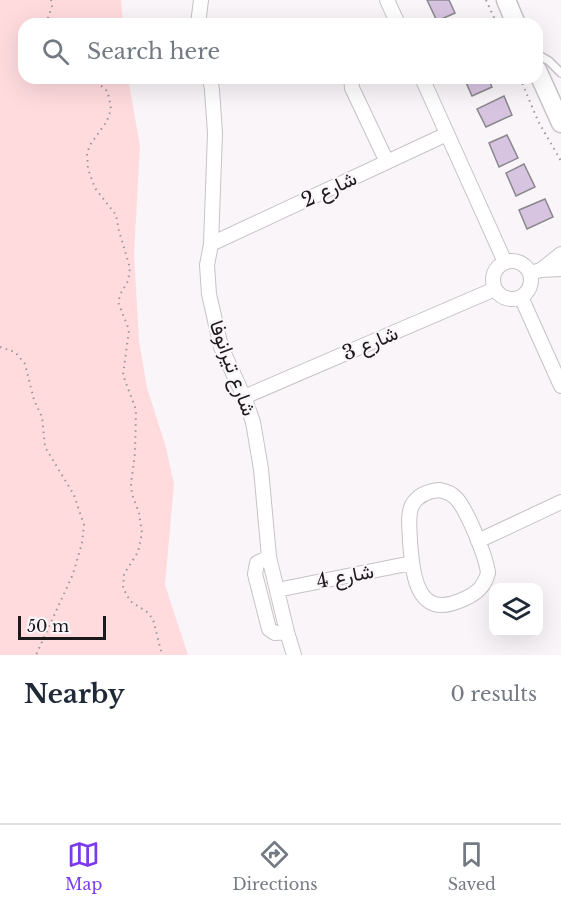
<!DOCTYPE html>
<html lang="en">
<head>
<meta charset="utf-8">
<style>
  body { margin:0; font-family:"Libre Baskerville",Vazirmatn,serif; background:#f2f2f3; color:#1f2937 }
  .controls { position:absolute; right:18px; bottom:18px; display:grid; overflow:hidden; border-radius:12px; box-shadow:0 6px 24px #0002 }
  .controls button { width:54px; height:54px; display:grid; place-items:center; padding:0; border:0; border-bottom:2px solid #e0e1e3; background:#fff; color:#1f2937; font:30px sans-serif }
  .scale { position:absolute; left:18px; bottom:15px; width:88px; box-sizing:border-box; padding-left:6px; border:3px solid #1b191a; border-top:0; font-size:16px; line-height:21px; white-space:nowrap; color:#1b191a; -webkit-text-stroke:4px #faf5f9; paint-order:stroke }
  .list { margin:0; padding:0; list-style:none }
  h2 { display:flex; justify-content:space-between; align-items:center; height:78px; margin:0; padding:0 24px; font-size:26px }
  h2 small { font-size:20px; font-weight:400; color:#747a83 }
  .icon { flex:none; width:33px; height:33px; fill:none; stroke:currentColor; stroke-width:2; stroke-linecap:round; stroke-linejoin:round }
  .map { position:relative; flex:none; width:561px; height:655px; overflow:hidden }
  .search { position:absolute; background:#fff; box-shadow:0 6px 24px #0002; left:18px; right:18px; top:18px; height:66px; display:flex; align-items:center; gap:15px; box-sizing:border-box; padding:0 21px; border-radius:18px; color:#747a83; font-size:22px }
  .sheet { height:168px; background:#fff }
  nav { display:flex; justify-content:space-around; align-items:center; box-sizing:border-box; height:84px; border-top:2px solid #e0e1e3; background:#fff; font-size:16px; color:#747a83 }
  nav a { display:grid; justify-items:center; gap:3px }
  nav .on { color:#7c3aed }
  .map>svg:first-child { display:block }
  .green { fill:#ffdbde }
  .building { fill:#d7c4e1; stroke:#8a878c; stroke-width:1.5 }
  .lines { fill:none; stroke-linecap:round; stroke-linejoin:round }
  .service-casing { stroke:#c7c2c6; stroke-width:10 }
  .minor-casing { stroke:#c7c2c6; stroke-width:16 }
  .secondary-casing { stroke:#c7c2c6; stroke-width:21 }
  .path { stroke:#9b979a; stroke-width:2; stroke-dasharray:1.5 4.5; stroke-linecap:butt }
  .service { stroke:#fff; stroke-width:7 }
  .minor { stroke:#fff; stroke-width:14 }
  .secondary { stroke:#fff; stroke-width:18 }
  .labels { text-anchor:middle; stroke-width:4.5; stroke-linejoin:round; paint-order:stroke }
  .street-label { font-size:20px; fill:#1b191a; stroke:#faf5f9 }
</style>
</head>
<body>
<div class="map">
<svg width="561" height="655" viewBox="0 0 561 655">
  <rect width="100%" height="100%" fill="#faf5f9"/>
  <path class="green" d="M0,0H121L123,24H24V78H128L140,146L134,254L139,340L147,388L165,444L174,484L165,585L188,655H0Z"/>
  <path class="building" d="M427,0H449L455,13L437,21Z
    M464,78H488L492,87L472,96Z
    M504,96L512,115L486,127L477,109Z
    M507,135L518,158L499,167L489,143Z
    M524,164L535,187L516,196L506,173Z
    M545,199L553,217L527,229L519,210Z"/>
  <g class="lines">
    <g class="service-casing">
      <path id="service" d="M537,54L549,61L561,73"/>
    </g>
    <g class="minor-casing">
      <path id="minor" d="M387,0L398,24
        M198,24L201,0
        M210,78L212,90L215,133L211,244L207,265L209,294L221,347L244,397L253,422L261,469L269,557L287,632L294,655
        M351,78L352,88L387,162
        M422,78L505,262
        M211,244L447,134
        M493 280a19 19 0 1 1 38 0a19 19 0 1 1-38 0Z
        M541,270L561,254
        M530,273L541,270L561,269
        M521,297L561,386
        M244,397L495,289
        M439,490C445,491 451,493 456,498C467,510 486,556 488,573C484,587 477,593 464,599C417,621 413,577 410,542C410,530 407,517 412,505C418,495 428,491 439,490Z
        M478,541L561,502
        M269,557L257,563L255,574L269,629L275,633L287,632
        M277,590L412,563"/>
    </g>
    <g class="secondary-casing">
      <path id="secondary" d="M506,0L516,24
        M537,70L561,123"/>
    </g>
    <path class="path" d="M486,0L497,24
      M46,24L52,6L51,0
      M92,78L107,91L109,97L111,109L107,121L90,145L87,153L88,169L95,188L116,215L119,231L130,268L128,281L121,293L118,302L129,330L123,375L136,410L135,453L131,484L132,494L139,513L142,533L138,552L124,574L123,588L130,601L147,612L153,619L162,655
      M520,78L538,121L561,161
      M0,347L15,352L25,364L34,400L42,417L45,447L74,495L84,525L82,543L73,574L36,655"/>
    <use href="#service" class="service"/>
    <use href="#minor" class="minor"/>
    <use href="#secondary" class="secondary"/>
  </g>
  <g class="labels">
    <g class="street-label">
      <text transform="translate(329 189) rotate(-25)" y="7">شارع 2</text>
      <text transform="translate(370 343) rotate(-23)" y="7">شارع 3</text>
      <text transform="translate(233 368) rotate(70)" y="7">شارع تيرانوفا</text>
      <text transform="translate(345 576) rotate(-11)" y="7">شارع 4</text>
    </g>
  </g>
</svg>
<div class="controls">
<button><svg class="icon" aria-label="layers" viewBox="0 0 24 24"><path d="M12 4l9 5-9 5-9-5zM3 14l9 5 9-5"/></svg></button>
</div>
<div class="scale">50 m</div>
<div class="search"><svg class="icon" aria-label="search" viewBox="0 0 24 24"><circle cx="10" cy="10" r="6"/><path d="M15 15l6 6"/></svg>Search here</div>
</div>
<section class="sheet">
<h2>Nearby<small>0 results</small></h2>
<ul class="list">
</ul>
</section>
<nav>
<a class="on"><svg class="icon" aria-label="map" viewBox="0 0 24 24"><path d="M3 6l6-2 6 2 6-2v14l-6 2-6-2-6 2zM9 4v14M15 6v14"/></svg>Map</a>
<a><svg class="icon" aria-label="directions" viewBox="0 0 24 24"><path d="M12 3l9 9-9 9-9-9zM9 14v-3h6M13 9l2 2-2 2"/></svg>Directions</a>
<a><svg class="icon" aria-label="saved" viewBox="0 0 24 24"><path d="M7 4h10v16l-5-4-5 4z"/></svg>Saved</a>
</nav>
</body>
</html>
